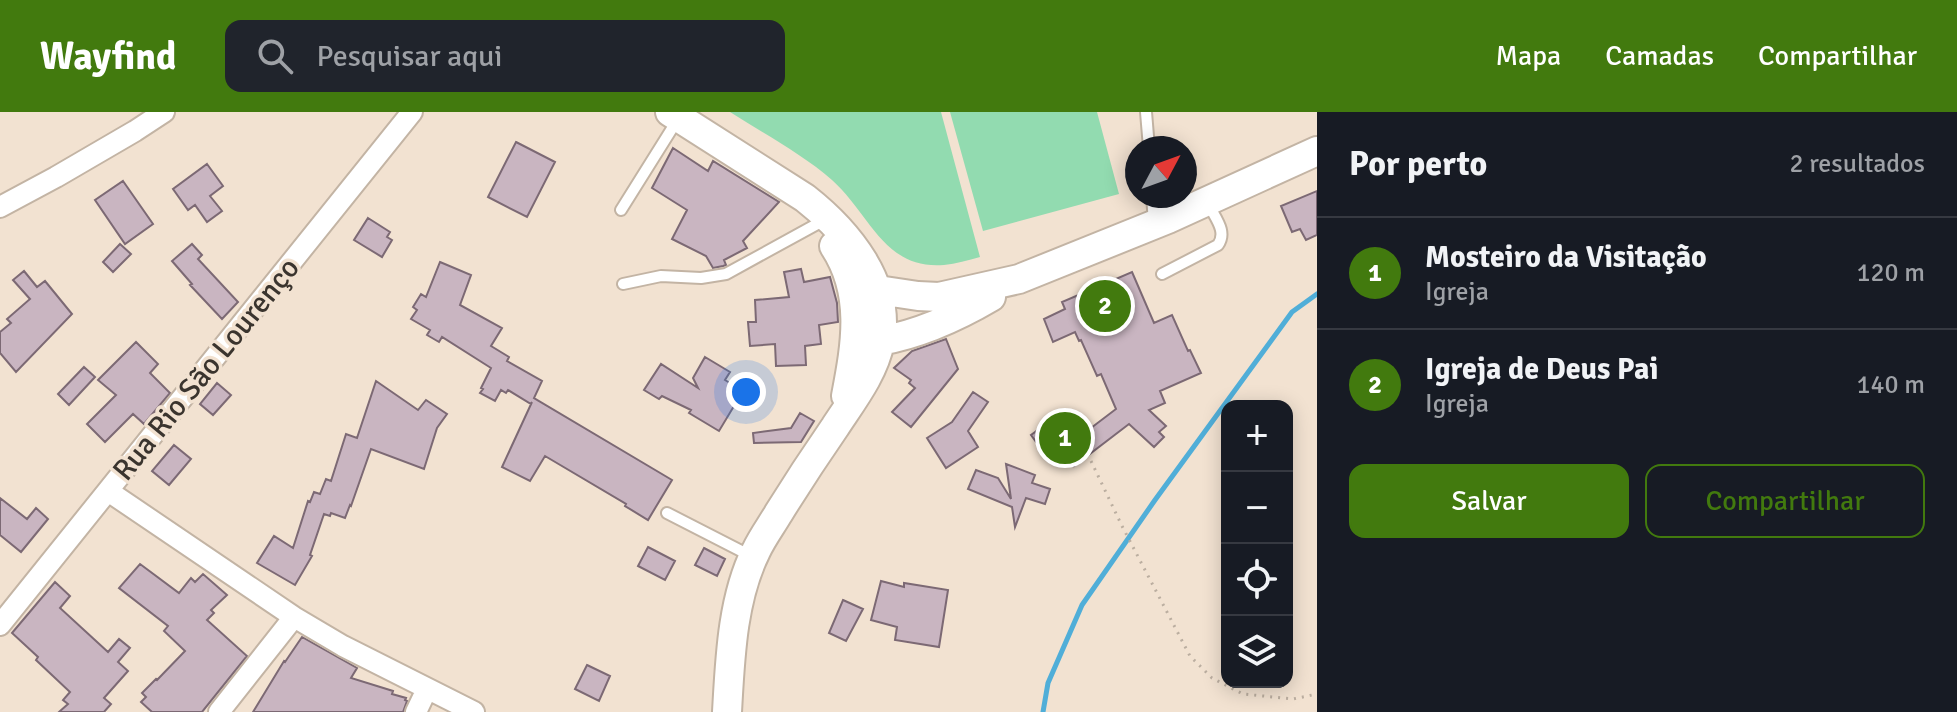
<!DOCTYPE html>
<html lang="pt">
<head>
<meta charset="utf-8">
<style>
  body { margin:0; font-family:Signika,sans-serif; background:#20242c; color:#f1f3f6 }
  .controls { position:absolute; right:24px; bottom:24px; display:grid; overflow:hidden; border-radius:16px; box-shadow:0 4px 20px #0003 }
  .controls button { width:72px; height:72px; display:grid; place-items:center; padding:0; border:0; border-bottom:2px solid #363941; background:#171b24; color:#f1f3f6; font:40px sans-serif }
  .compass { position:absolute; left:1125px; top:24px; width:72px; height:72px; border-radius:50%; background:#171b24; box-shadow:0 4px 20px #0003; rotate:49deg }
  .you { position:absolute; left:746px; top:280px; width:28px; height:28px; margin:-20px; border:6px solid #fff; border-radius:50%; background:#1a73e8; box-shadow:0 0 0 12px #1a73e833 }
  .badge { display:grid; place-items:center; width:52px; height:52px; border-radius:50%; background:#427a0e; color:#fff; font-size:26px; font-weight:700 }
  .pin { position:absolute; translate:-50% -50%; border:4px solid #fff; box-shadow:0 2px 8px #0006 }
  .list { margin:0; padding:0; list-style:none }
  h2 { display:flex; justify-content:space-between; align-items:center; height:104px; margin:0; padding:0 32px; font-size:34px }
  h2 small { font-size:26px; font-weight:400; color:#9ea1a6 }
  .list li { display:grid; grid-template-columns:52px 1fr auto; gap:24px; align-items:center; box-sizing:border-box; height:112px; padding:0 32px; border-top:2px solid #363941 }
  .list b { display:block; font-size:30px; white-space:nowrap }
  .list p { margin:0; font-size:26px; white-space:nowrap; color:#9ea1a6 }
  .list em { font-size:26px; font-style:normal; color:#9ea1a6 }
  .actions { display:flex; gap:16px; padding:24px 32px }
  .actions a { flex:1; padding:18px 0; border:2px solid #427a0e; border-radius:16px; text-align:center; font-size:28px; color:#427a0e }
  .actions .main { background:#427a0e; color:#fff }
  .icon { flex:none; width:44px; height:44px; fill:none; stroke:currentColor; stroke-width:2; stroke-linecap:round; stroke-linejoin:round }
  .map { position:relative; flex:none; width:1317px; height:600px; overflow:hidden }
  header { display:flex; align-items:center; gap:48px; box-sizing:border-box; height:112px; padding:0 40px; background:#427a0e; color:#fff }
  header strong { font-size:38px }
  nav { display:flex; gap:44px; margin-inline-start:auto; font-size:28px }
  .search { width:560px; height:72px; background:#20242c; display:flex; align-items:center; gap:20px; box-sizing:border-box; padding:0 28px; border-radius:16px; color:#9ea1a6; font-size:30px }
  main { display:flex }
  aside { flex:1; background:#171b24 }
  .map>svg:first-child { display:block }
  .green { fill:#92dbb0 }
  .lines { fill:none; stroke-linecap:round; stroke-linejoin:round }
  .stream { stroke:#50aed8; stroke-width:5 }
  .building { fill:#c9b5c1; stroke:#7c6974; stroke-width:2 }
  .lane-casing { stroke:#c3b4a4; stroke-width:14 }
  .street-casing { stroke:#c3b4a4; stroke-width:24 }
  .secondary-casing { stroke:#c3b4a4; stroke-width:32 }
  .path { stroke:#bbaea0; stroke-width:3; stroke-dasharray:2 6; stroke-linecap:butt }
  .lane { stroke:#fff; stroke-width:10 }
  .street { stroke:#fff; stroke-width:20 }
  .secondary { stroke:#fff; stroke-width:28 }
  .labels { text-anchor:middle; stroke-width:7; stroke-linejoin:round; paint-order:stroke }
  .street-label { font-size:30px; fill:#3a342e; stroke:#f2e2d1 }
</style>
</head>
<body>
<header>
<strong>Wayfind</strong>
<div class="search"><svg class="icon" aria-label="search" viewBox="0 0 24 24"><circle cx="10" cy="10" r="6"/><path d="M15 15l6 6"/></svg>Pesquisar aqui</div>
<nav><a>Mapa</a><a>Camadas</a><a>Compartilhar</a></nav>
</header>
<main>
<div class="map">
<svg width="1317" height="600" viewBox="0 0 1317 600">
  <rect width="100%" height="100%" fill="#f2e2d1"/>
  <path class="green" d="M730,0H941L980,145C968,148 956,152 944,153C884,158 870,102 832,68C802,42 764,22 730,0Z
    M950,0H1097L1119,82L983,119Z"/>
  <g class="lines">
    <path class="stream" d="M1043,600L1048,571L1082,493L1155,388L1292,200L1317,182"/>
  </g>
  <path class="building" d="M516,30L555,50L527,105L488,85Z
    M673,36L708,59L713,49L779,90L743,129L747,136L724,148L726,153L723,154L713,156L706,144L672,127L687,98L652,76Z
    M207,52L223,74L210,84L222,99L207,110L195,93L188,98L173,77Z
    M123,69L153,112L125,132L95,88Z
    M1317,79V123L1306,128L1300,117L1292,120L1281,94Z
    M368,106L390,120L387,125L392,128L382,145L354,128Z
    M120,132L131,142L113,160L103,150Z
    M192,132L202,143L198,147L238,190L222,207L190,173L192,172L172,149Z
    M440,150L471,163L460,193L502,216L491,234L509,245L507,249L542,269L534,286L672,368L648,408L625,394L626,392L545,344L530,369L502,355L532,290L531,292L508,278L506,281L501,278L495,289L480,281L483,277L481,276L491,256L442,225L439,230L427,223L430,218L411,207L417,198L413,195L421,182L426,185Z
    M801,157L804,170L830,165L837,191L838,210L819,213L821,232L805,234L806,253L776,254L775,232L750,234L748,210H756L755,188L789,185L784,160Z
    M24,159L37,175L45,169L72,202L16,260L0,241V220L11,211L7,207L30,187L13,168Z
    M1132,160L1154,211L1172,203L1188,239L1190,238L1201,261L1160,279L1165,291L1149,298L1166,314L1159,320L1164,325L1154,335L1129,312L1074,354L1057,332L1054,335L1051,331L1042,338L1031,323L1066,298L1082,320L1090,315L1091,316L1116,297L1101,262L1097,264L1081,228L1079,229L1075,220L1053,230L1044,207L1065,197L1062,190Z
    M946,227L958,257L911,315L892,300L915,276L909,271L911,268L894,256L912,239Z
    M136,230L158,252L150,261L170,281L144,312L133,302L105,330L87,312L116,283L98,268Z
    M705,245L730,260L725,268L743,279L719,319L689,301L691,298L662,284L659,287L644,278L661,252L698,276L693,266Z
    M84,255L95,265L69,293L58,282Z
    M376,269L418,298L426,288L447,302L437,316L424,357L371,337L351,394L350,393L345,406L331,401L330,404L324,402L310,443L312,444L295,473L257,451L274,424L293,436L308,389L310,390L314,380L320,382L326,367L331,369L346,322L357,326Z
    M217,271L231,283L213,303L200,292Z
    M973,280L988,290L968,319L978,335L946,356L927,326L952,310Z
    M800,301L814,309L801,330L754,331L753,321L791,316Z
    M174,333L191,347L169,373L152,359Z
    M1006,352L1035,363L1032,371L1050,377L1045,392L1026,386L1015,415L1012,395L968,377L976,358L998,366L1011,387Z
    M0,386L27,407L36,396L48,407L21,440L0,423Z
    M648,435L675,449L665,468L638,454Z
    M704,436L725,447L717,464L695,453Z
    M140,452L179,481L191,466L195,470L203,462L227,483L211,498L214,501L207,508L247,544L202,600H152L141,590L146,585L142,581L156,567L157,568L185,539L164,519L168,514L119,476Z
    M881,469L904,475V471L948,478L939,535L895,528L897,515L871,508Z
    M55,470L70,484L60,496L108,540L119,527L130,536L118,550L128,559L104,586L111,592L104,600H59L68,592L63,588L70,580L36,548L38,545L12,521Z
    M843,488L863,497L846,529L829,521Z
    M302,525L357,556L351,566L393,579L392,582L406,586L405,588L407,589L403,600H253L284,549L285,550Z
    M587,553L610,564L599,589L575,577Z"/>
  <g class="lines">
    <g class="lane-casing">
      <path id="lane" d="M1146,0L1149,36
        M1152,84L1154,110
        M621,98L678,7
        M1162,162L1218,133C1228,119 1214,105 1208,91
        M623,172L661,164L701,166L726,162L819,111
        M667,401L751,444"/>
    </g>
    <g class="street-casing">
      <path id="street" d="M0,95L56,65L135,19L164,0
        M108,379L294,505L343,534L474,600
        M0,513L412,0
        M219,600L294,505
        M416,600L427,577"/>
    </g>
    <g class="secondary-casing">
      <path id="secondary" d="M670,0L805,86C847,119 892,172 880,230C874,261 852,289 835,315C815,344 796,373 778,402C771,414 762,426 756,439C732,487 730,547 727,600
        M834,134C865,181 856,232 846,284
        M855,193L878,178L918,184L939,185L1019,167L1168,107L1317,39
        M866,218L880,229C920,222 957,205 991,185"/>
    </g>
    <path class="path" d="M1091,349L1122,414L1190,544L1212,566L1243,582L1293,587L1317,582"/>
    <use href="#lane" class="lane"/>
    <use href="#street" class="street"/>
    <use href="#secondary" class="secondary"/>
  </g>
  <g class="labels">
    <g class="street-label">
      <text transform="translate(206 257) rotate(-51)" y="10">Rua Rio São Lourenço</text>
    </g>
  </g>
</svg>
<div class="controls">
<button>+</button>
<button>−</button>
<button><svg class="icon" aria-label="locate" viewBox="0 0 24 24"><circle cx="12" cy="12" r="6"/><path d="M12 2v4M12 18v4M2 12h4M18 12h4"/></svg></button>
<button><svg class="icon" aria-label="layers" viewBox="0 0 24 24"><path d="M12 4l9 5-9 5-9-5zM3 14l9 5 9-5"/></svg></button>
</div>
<svg class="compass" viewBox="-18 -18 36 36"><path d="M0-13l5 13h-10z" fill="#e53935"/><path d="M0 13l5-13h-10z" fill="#9ea1a6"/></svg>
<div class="you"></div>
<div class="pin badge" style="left:1065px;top:326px">1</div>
<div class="pin badge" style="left:1105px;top:194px">2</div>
</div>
<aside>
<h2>Por perto<small>2 resultados</small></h2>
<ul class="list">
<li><span class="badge">1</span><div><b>Mosteiro da Visitação</b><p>Igreja</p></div><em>120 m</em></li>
<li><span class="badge">2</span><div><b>Igreja de Deus Pai</b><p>Igreja</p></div><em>140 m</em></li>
</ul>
<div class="actions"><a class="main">Salvar</a><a>Compartilhar</a></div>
</aside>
</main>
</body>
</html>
